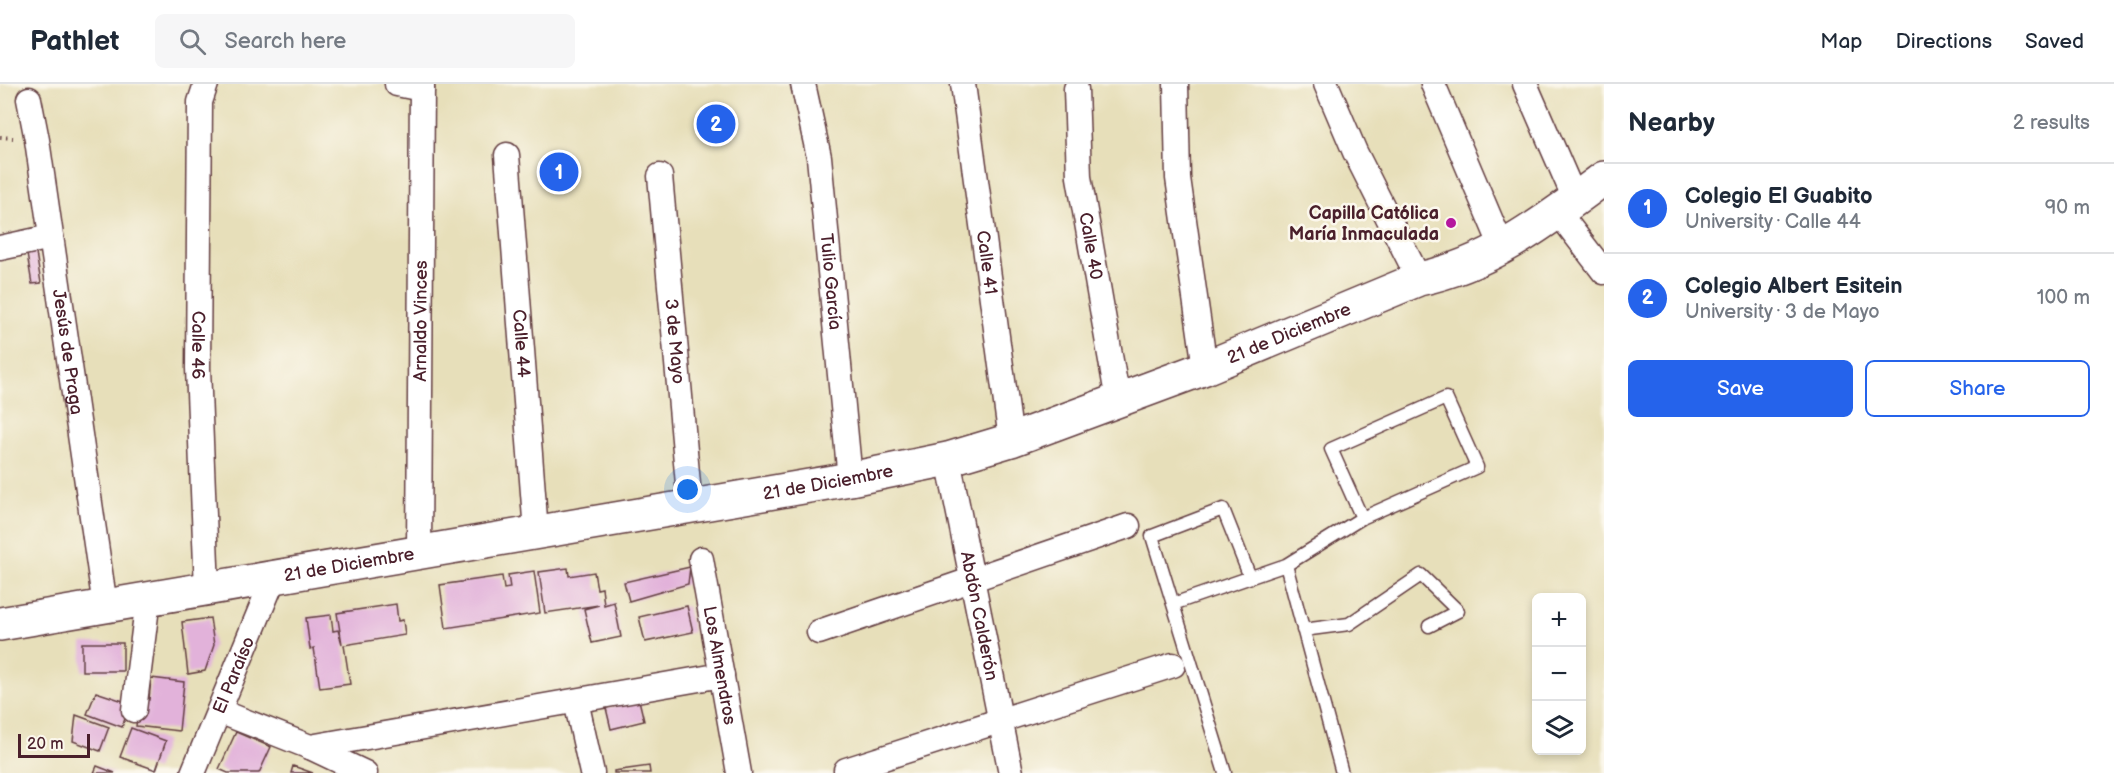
<!DOCTYPE html>
<html lang="en">
<head>
<meta charset="utf-8">
<style>
  body { margin:0; font-family:"Balsamiq Sans",sans-serif; background:#f6f6f7; color:#1f2937 }
  .controls { position:absolute; right:18px; bottom:18px; display:grid; overflow:hidden; border-radius:9px; box-shadow:0 3px 9px #0003 }
  .controls button { width:54px; height:54px; display:grid; place-items:center; padding:0; border:0; border-bottom:2px solid #e0e1e3; background:#fff; color:#1f2937; font:30px sans-serif }
  .scale { position:absolute; left:18px; bottom:15px; width:72px; box-sizing:border-box; padding-left:6px; border:3px solid #4a1f2b; border-top:0; font-size:16px; line-height:21px; white-space:nowrap; color:#4a1f2b; -webkit-text-stroke:4px #fbf7ec; paint-order:stroke }
  .you { position:absolute; left:688px; top:406px; width:21px; height:21px; margin:-15px; border:4px solid #fff; border-radius:50%; background:#1a73e8; box-shadow:0 0 0 9px #1a73e833 }
  .badge { display:grid; place-items:center; width:39px; height:39px; border-radius:50%; background:#2563eb; color:#fff; font-size:20px; font-weight:700 }
  .pin { position:absolute; translate:-50% -50%; border:3px solid #fff; box-shadow:0 2px 6px #0006 }
  .list { margin:0; padding:0; list-style:none }
  h2 { display:flex; justify-content:space-between; align-items:center; height:78px; margin:0; padding:0 24px; font-size:26px }
  h2 small { font-size:20px; font-weight:400; color:#747a83 }
  .list li { display:grid; grid-template-columns:39px 1fr auto; gap:18px; align-items:center; box-sizing:border-box; height:90px; padding:0 24px; border-top:2px solid #e0e1e3 }
  .list b { display:block; font-size:22px; white-space:nowrap }
  .list p { margin:0; font-size:20px; white-space:nowrap; color:#747a83 }
  .list em { font-size:20px; font-style:normal; color:#747a83 }
  .actions { display:flex; gap:12px; padding:18px 24px }
  .actions a { flex:1; padding:14px 0; border:2px solid #2563eb; border-radius:9px; text-align:center; font-size:21px; color:#2563eb }
  .actions .main { background:#2563eb; color:#fff }
  .icon { flex:none; width:33px; height:33px; fill:none; stroke:currentColor; stroke-width:2; stroke-linecap:round; stroke-linejoin:round }
  .map { position:relative; flex:none; width:1604px; height:689px; overflow:hidden }
  header { display:flex; align-items:center; gap:36px; box-sizing:border-box; height:84px; padding:0 30px; background:#fff; border-bottom:2px solid #e0e1e3 }
  header strong { font-size:28px }
  nav { display:flex; gap:33px; margin-inline-start:auto; font-size:21px }
  .search { width:420px; height:54px; background:#f6f6f7; display:flex; align-items:center; gap:15px; box-sizing:border-box; padding:0 21px; border-radius:9px; color:#747a83; font-size:22px }
  main { display:flex }
  aside { flex:1; background:#fff }
  .map>svg:first-child { display:block }
  .building { fill:#e2b2da }
  .lines { fill:none; stroke-linecap:round; stroke-linejoin:round }
  .lane-casing { stroke:#623c40; stroke-width:15 }
  .street-casing { stroke:#623c40; stroke-width:27 }
  .secondary-casing { stroke:#623c40; stroke-width:36 }
  .path { stroke:#623c40; stroke-width:4; stroke-dasharray:1.5 4.5; stroke-linecap:butt }
  .lane { stroke:#fff; stroke-width:12 }
  .street { stroke:#fff; stroke-width:24 }
  .secondary { stroke:#fff; stroke-width:33 }
  .poi-dot { fill:#b5179e; stroke:#fbf7ec; stroke-width:2 }
  .labels { text-anchor:middle; stroke-width:5; stroke-linejoin:round; paint-order:stroke }
  .poi-label { font-size:18px; font-weight:bold; fill:#4a1f2b; stroke:#fbf7ec; text-anchor:end }
  .street-label { font-size:18px; fill:#4a1f2b; stroke:#fbf7ec }
</style>
</head>
<body>
<header>
<strong>Pathlet</strong>
<div class="search"><svg class="icon" aria-label="search" viewBox="0 0 24 24"><circle cx="10" cy="10" r="6"/><path d="M15 15l6 6"/></svg>Search here</div>
<nav><a>Map</a><a>Directions</a><a>Saved</a></nav>
</header>
<main>
<div class="map">
<svg width="1604" height="689" viewBox="0 0 1604 689">
  <rect width="100%" height="100%" fill="#fbf7ec"/>
  <filter id="ink" filterUnits="userSpaceOnUse"><feTurbulence type="fractalNoise" baseFrequency=".0167" numOctaves="2"/><feDisplacementMap in="SourceGraphic" scale="12" xChannelSelector="R" yChannelSelector="G"/><feConvolveMatrix kernelMatrix="1 2 1 2 8 2 1 2 1" color-interpolation-filters="sRGB"/></filter>
  <filter id="wash" filterUnits="userSpaceOnUse"><feTurbulence type="fractalNoise" baseFrequency=".008" numOctaves="4" result="noise"/><feDisplacementMap in="SourceGraphic" scale="24" xChannelSelector="R" yChannelSelector="G"/><feGaussianBlur stdDeviation="1.35" result="paint"/><feColorMatrix in="noise" values="0 0 0 0 0 0 0 0 0 0 0 0 0 0 0 0 0 1.4 0 .05"/><feComposite in="paint" operator="in"/></filter>
  <g filter="url(#wash)">
    <rect width="100%" height="100%" fill="#e7dfba"/>
    <g id="blocks">
      <path class="building" d="M35,163L41,199L32,200L26,164Z
        M690,483L688,500L629,517L624,498Z
        M568,484L569,492L594,488L597,505L602,504L604,521L614,518L621,553L592,559L584,525L599,521L545,529L539,488Z
        M534,487L540,529L446,544L440,501L502,492L504,505L510,504L508,491Z
        M396,520L398,537L403,536L405,551L344,561L350,600L320,604L314,564L310,565L306,534L331,531L333,547L338,546L342,560L337,529Z
        M687,522L693,548L645,558L639,533Z
        M210,534L214,561L205,587L188,590L182,538Z
        M82,559H123V587H82Z
        M151,594L184,598L179,647L136,642L139,615L149,616Z
        M96,608L123,617L132,615L122,643L87,630Z
        M639,616L644,637L611,645L606,624Z
        M76,631L109,643L100,667L73,657Z
        M131,644L166,657L156,686L120,673Z
        M236,648L271,663L259,689H228L219,685Z
        M97,682L115,689H94Z
        M293,682L313,689H291Z
        M649,682L650,689H614V687Z"/>
    </g>
  </g>
  <g filter="url(#ink)">
    <use href="#blocks" fill-opacity="0" stroke="#623c40" stroke-width="1.5"/>
    <g class="lines">
      <g class="lane-casing">
        <path id="lane" d="M1286,481L1342,689
          M1173,520L1286,481L1362,434L1477,383L1446,314L1331,365L1362,434
          M1303,546L1349,540L1421,491L1458,527L1429,542
          M1225,689L1152,452L1223,425L1250,493"/>
      </g>
      <g class="street-casing">
        <g id="street">
          <path id="s1" d="M206,0L200,18L198,284L207,505"/>
          <path d="M397,0L422,5"/>
          <path id="s2" d="M803,0L819,73L850,395"/>
          <path id="s3" d="M963,0L1011,356"/>
          <path d="M1176,0L1178,94L1205,284"/>
          <path d="M1326,0L1355,68L1419,195"/>
          <path d="M1433,0L1502,163"/>
          <path d="M1525,0L1575,115"/>
          <path id="s4" d="M1076,5L1079,93L1118,317"/>
          <path id="s5" d="M29,15L37,56L105,522"/>
          <path id="s6" d="M507,71L536,448"/>
          <path id="s7" d="M660,92L690,422"/>
          <path d="M1558,128L1604,188"/>
          <path d="M0,164L51,153"/>
          <path id="s8" d="M948,375L1011,689"/>
          <path id="s9" d="M419,468L422,0"/>
          <path id="s10" d="M701,475L739,689"/>
          <path d="M819,548L1128,442"/>
          <path d="M576,617L592,689"/>
          <path d="M134,626L148,515"/>
          <path d="M219,627L310,663L722,591"/>
          <path d="M310,663L365,689"/>
          <path d="M846,686L1173,581"/>
          <path id="s11" d="M193,689L274,493"/>
        </g>
      </g>
      <g class="secondary-casing">
        <g id="secondary">
          <path id="s12" d="M0,540L850,395L948,375L1011,356L1205,284L1419,195C1491,180 1546,137 1604,94"/>
        </g>
      </g>
      <path class="path" d="M0,53L13,54"/>
      <use href="#lane" class="lane"/>
      <use href="#street" class="street"/>
      <use href="#secondary" class="secondary"/>
    </g>
  </g>
  <circle class="poi-dot" cx="1451" cy="139" r="6"/>
  <g class="labels">
    <g class="poi-label">
      <text x="1439" y="135">Capilla Católica<tspan x="1439" dy="21">María Inmaculada</tspan></text>
    </g>
    <g class="street-label">
      <text dy="6" stroke="none"><textPath href="#s4" startOffset="158">Calle 40</textPath></text>
      <text dy="6" stroke="none"><textPath href="#s3" startOffset="180">Calle 41</textPath></text>
      <text dy="6" stroke="none"><textPath href="#s2" startOffset="200">Tulio García</textPath></text>
      <text dy="6" stroke="none"><textPath href="#s9" startOffset="231">Arnaldo Vinces</textPath></text>
      <text dy="6" stroke="none"><textPath href="#s12" startOffset="1326">21 de Diciembre</textPath></text>
      <text dy="6" stroke="none"><textPath href="#s7" startOffset="166">3 de Mayo</textPath></text>
      <text dy="6" stroke="none"><textPath href="#s6" startOffset="189">Calle 44</textPath></text>
      <text dy="6" stroke="none"><textPath href="#s1" startOffset="262">Calle 46</textPath></text>
      <text dy="6" stroke="none"><textPath href="#s5" startOffset="256">Jesús de Praga</textPath></text>
      <text dy="6" stroke="none"><textPath href="#s12" startOffset="840">21 de Diciembre</textPath></text>
      <text dy="6" stroke="none"><textPath href="#s12" startOffset="354">21 de Diciembre</textPath></text>
      <text dy="6" stroke="none"><textPath href="#s8" startOffset="160">Abdón Calderón</textPath></text>
      <text dy="6" stroke="none"><textPath href="#s10" startOffset="108">Los Almendros</textPath></text>
      <text dy="6" stroke="none"><textPath href="#s11" startOffset="106">El Paraíso</textPath></text>
    </g>
  </g>
</svg>
<div class="controls">
<button>+</button>
<button>−</button>
<button><svg class="icon" aria-label="layers" viewBox="0 0 24 24"><path d="M12 4l9 5-9 5-9-5zM3 14l9 5 9-5"/></svg></button>
</div>
<div class="scale">20 m</div>
<div class="you"></div>
<div class="pin badge" style="left:559px;top:88px">1</div>
<div class="pin badge" style="left:716px;top:40px">2</div>
</div>
<aside>
<h2>Nearby<small>2 results</small></h2>
<ul class="list">
<li><span class="badge">1</span><div><b>Colegio El Guabito</b><p>University · Calle 44</p></div><em>90 m</em></li>
<li><span class="badge">2</span><div><b>Colegio Albert Esitein</b><p>University · 3 de Mayo</p></div><em>100 m</em></li>
</ul>
<div class="actions"><a class="main">Save</a><a>Share</a></div>
</aside>
</main>
</body>
</html>
